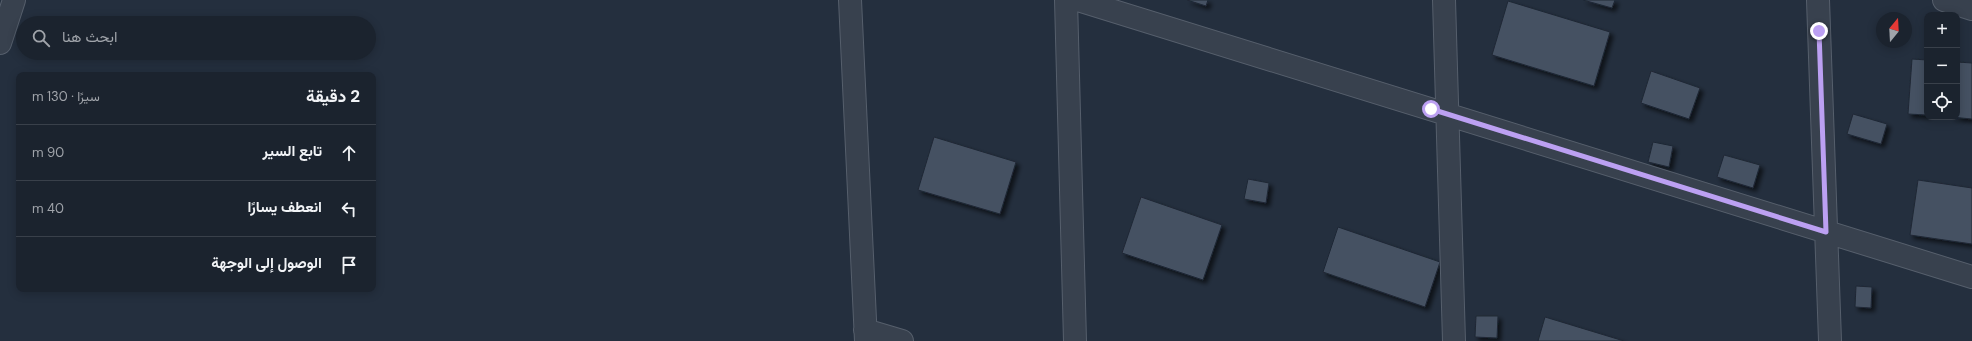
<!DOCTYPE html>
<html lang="ar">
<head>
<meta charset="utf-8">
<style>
  body { margin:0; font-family:"DM Sans",Vazirmatn,sans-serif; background:#282f3a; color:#f1f3f6; direction:rtl }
  .controls { position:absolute; right:12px; top:12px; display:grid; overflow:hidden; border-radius:8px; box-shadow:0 2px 10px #0003 }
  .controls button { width:36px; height:36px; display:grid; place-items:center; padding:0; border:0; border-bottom:1px solid #39404a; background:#1b232e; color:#f1f3f6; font:20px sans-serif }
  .compass { position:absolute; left:1876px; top:12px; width:36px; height:36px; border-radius:50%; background:#1b232e; box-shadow:0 2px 10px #0003; rotate:18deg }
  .stop { position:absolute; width:12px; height:12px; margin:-9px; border:3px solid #bca0f2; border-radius:50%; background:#fff }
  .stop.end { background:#bca0f2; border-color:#fff; box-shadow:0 1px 4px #0008 }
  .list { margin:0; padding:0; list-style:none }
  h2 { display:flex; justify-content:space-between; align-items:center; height:52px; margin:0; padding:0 16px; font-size:17px }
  h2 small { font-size:13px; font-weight:400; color:#a0a4aa }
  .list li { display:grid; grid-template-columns:26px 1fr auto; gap:12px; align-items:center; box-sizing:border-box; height:56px; padding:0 16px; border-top:1px solid #39404a }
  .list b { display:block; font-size:15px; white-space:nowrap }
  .list em { font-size:13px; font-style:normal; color:#a0a4aa }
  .icon { flex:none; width:22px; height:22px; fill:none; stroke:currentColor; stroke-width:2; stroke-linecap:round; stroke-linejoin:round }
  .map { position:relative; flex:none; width:1972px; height:341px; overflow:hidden; direction:ltr }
  .search { position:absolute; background:#1b232e; box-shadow:0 2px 10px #0003; left:16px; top:16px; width:360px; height:44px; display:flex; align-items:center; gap:10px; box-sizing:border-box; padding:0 14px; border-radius:22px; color:#a0a4aa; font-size:15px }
  .panel { position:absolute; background:#1b232e; box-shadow:0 2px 10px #0003; left:16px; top:72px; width:360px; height:220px; border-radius:8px; direction:rtl }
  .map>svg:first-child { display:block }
  .building { fill:#455162; stroke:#1f2835; filter:url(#shadow) }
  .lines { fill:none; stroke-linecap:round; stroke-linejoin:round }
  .street-casing { stroke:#565f6c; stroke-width:24 }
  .street { stroke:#38414e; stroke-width:22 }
  .route { stroke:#bca0f2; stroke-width:5 }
</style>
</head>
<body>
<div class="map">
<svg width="1972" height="341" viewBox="0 0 1972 341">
  <defs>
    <filter id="shadow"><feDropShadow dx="3.5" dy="3.5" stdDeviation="2" flood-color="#0009"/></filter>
  </defs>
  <rect width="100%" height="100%" fill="#242f3e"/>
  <path class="building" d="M1187,0H1208L1206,6Z
    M1583,0H1615L1612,8Z
    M1508,1L1610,32L1594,86L1492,55Z
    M1912,59L1927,60V115L1908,114Z
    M1957,62L1972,63V119L1951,117H1957Z
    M1651,71L1700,88L1689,119L1641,103Z
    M1853,114L1887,124L1881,144L1847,134Z
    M934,137L1016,162L1000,214L918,190Z
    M1653,142L1673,146L1669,167L1648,162Z
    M1724,155L1760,165L1753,188L1717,177Z
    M1248,179L1269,183L1266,203L1244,199Z
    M1918,180L1972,188V244L1910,235Z
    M1141,197L1222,225L1203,280L1122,253Z
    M1338,227L1440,262L1425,307L1323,272Z
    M1856,286L1872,287L1871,308L1855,307Z
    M1476,316H1498L1497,338L1475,337Z
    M1545,317L1624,341H1538Z"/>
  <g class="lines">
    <g class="street-casing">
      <path id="street" d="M850,0L866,341
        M1066,0L1075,341
        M1078,0L1972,277
        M1444,0L1454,341
        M1818,0L1830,341
        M1944,0L1972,9
        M0,43L14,0
        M865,330L902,341"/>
    </g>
    <use href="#street" class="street"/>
  </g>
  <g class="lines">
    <path class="route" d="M1431,109L1826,232L1819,31"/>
  </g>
</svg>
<div class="controls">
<button>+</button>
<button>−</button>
<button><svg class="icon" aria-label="locate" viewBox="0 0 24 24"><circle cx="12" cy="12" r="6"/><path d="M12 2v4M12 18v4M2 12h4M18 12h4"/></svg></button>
</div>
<svg class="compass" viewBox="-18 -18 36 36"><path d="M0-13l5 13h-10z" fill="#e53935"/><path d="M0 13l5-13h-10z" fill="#a0a4aa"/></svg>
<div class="stop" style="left:1431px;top:109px"></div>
<div class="stop end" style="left:1819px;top:31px"></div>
<div class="search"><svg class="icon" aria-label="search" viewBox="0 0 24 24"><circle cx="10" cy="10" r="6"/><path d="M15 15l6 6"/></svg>ابحث هنا</div>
<section class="panel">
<h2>2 دقيقة<small>سيرًا · 130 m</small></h2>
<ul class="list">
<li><svg class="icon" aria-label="ahead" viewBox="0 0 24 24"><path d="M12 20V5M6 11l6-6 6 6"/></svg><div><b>تابع السير</b></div><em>90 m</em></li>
<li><svg class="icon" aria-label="left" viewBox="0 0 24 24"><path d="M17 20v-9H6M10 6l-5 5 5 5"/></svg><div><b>انعطف يسارًا</b></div><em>40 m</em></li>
<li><svg class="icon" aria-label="arrive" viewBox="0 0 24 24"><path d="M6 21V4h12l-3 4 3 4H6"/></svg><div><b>الوصول إلى الوجهة</b></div></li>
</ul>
</section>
</div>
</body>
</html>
